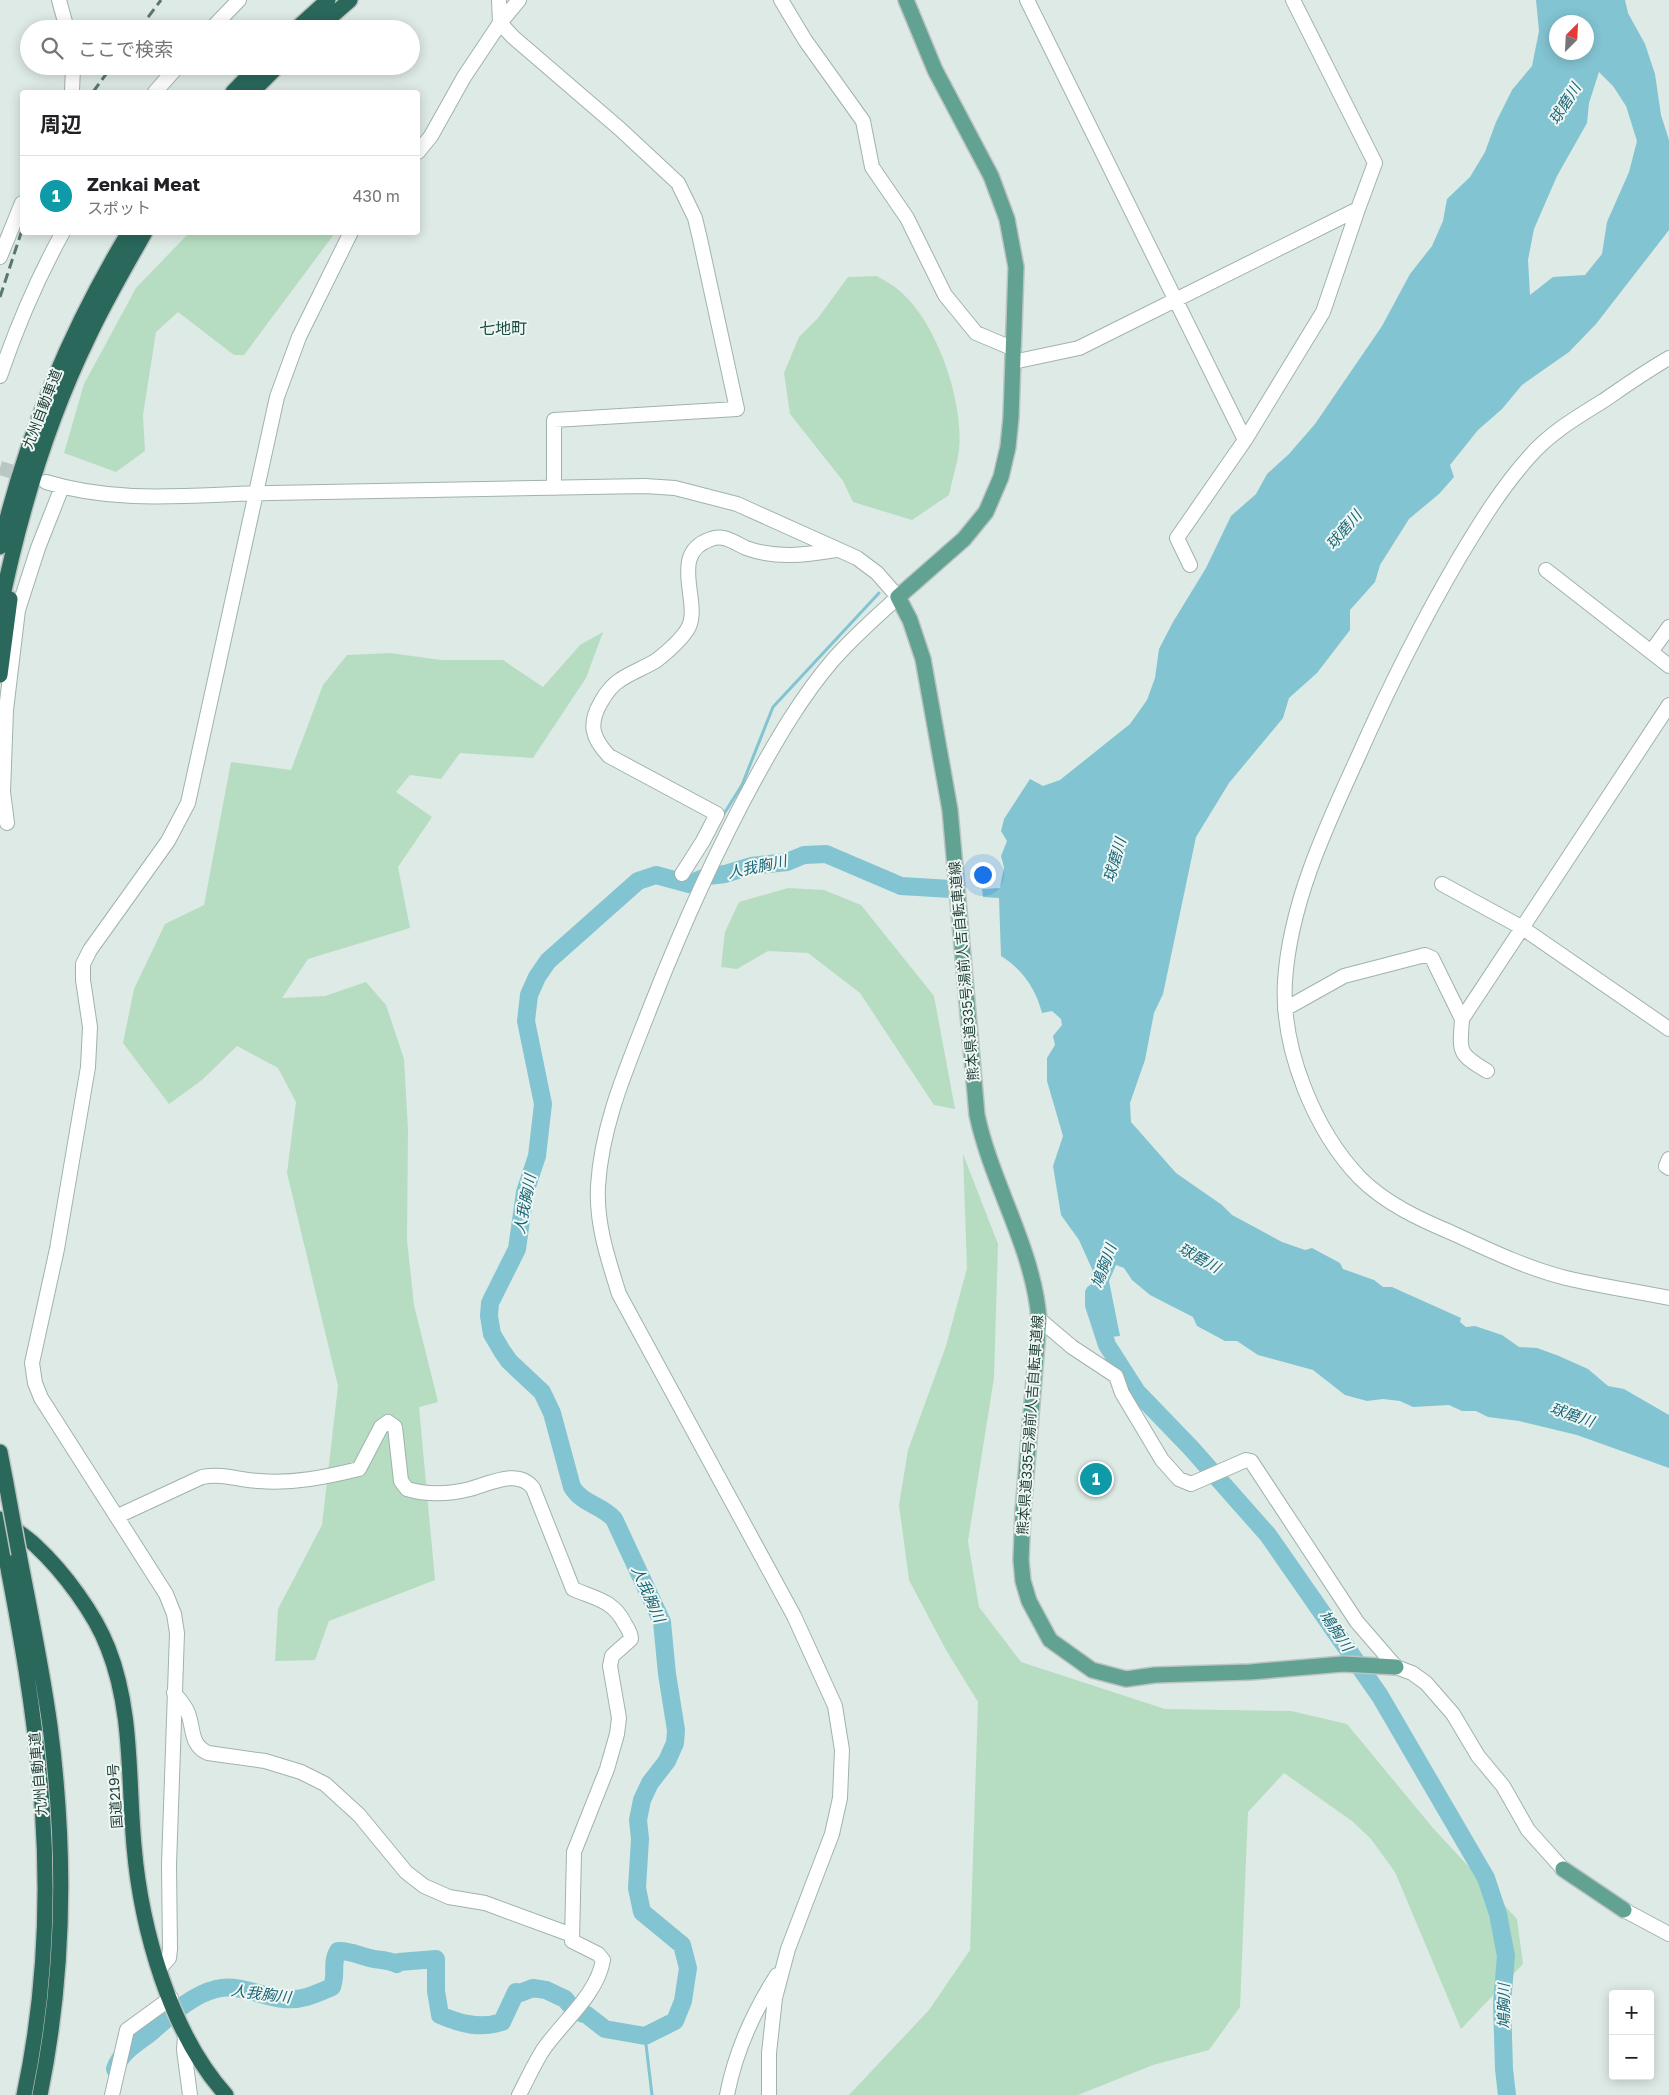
<!DOCTYPE html>
<html lang="ja">
<head>
<meta charset="utf-8">
<style>
  body { margin:0; font-family:"Golos Text","Noto Sans JP",sans-serif; background:#f6f6f6; color:#202124 }
  .controls { position:absolute; right:15px; bottom:15px; display:grid; overflow:hidden; border-radius:5px; box-shadow:0 2px 12px #0003 }
  .controls button { width:45px; height:45px; display:grid; place-items:center; padding:0; border:0; border-bottom:1px solid #e0e0e0; background:#fff; color:#202124; font:25px sans-serif }
  .compass { position:absolute; left:1549px; top:15px; width:45px; height:45px; border-radius:50%; background:#fff; box-shadow:0 2px 12px #0003; rotate:24deg }
  .you { position:absolute; left:982px; top:874px; width:18px; height:18px; margin:-12px; border:4px solid #fff; border-radius:50%; background:#1a73e8; box-shadow:0 0 0 8px #1a73e833 }
  .badge { display:grid; place-items:center; width:32px; height:32px; border-radius:50%; background:#814a37; color:#fff; font-size:16px; font-weight:700 }
  .pin { position:absolute; translate:-50% -50%; border:2px solid #fff; box-shadow:0 1px 5px #0006 }
  .list { margin:0; padding:0; list-style:none }
  h2 { display:flex; justify-content:space-between; align-items:center; height:65px; margin:0; padding:0 20px; font-size:21px }
  h2 small { font-size:16px; font-weight:400; color:#757577 }
  .list li { display:grid; grid-template-columns:32px 1fr auto; gap:15px; align-items:center; box-sizing:border-box; height:80px; padding:0 20px; border-top:1px solid #e0e0e0 }
  .list b { display:block; font-size:19px; white-space:nowrap }
  .list p { margin:0; font-size:16px; white-space:nowrap; color:#757577 }
  .list em { font-size:16px; font-style:normal; color:#757577 }
  .icon { flex:none; width:28px; height:28px; fill:none; stroke:currentColor; stroke-width:2; stroke-linecap:round; stroke-linejoin:round }
  .map { position:relative; flex:none; width:1669px; height:2095px; overflow:hidden }
  .search { position:absolute; background:#fff; box-shadow:0 2px 12px #0003; left:20px; top:20px; width:400px; height:55px; display:flex; align-items:center; gap:12px; box-sizing:border-box; padding:0 18px; border-radius:28px; color:#757577; font-size:19px }
  .panel { position:absolute; background:#fff; box-shadow:0 2px 12px #0003; left:20px; top:90px; width:400px; height:145px; border-radius:5px }
  .map>svg:first-child { display:block }
  .green { fill:#b6ddc1 }
  .water { fill:#83c4d2; fill-rule:evenodd }
  .lines { fill:none; stroke-linecap:round; stroke-linejoin:round }
  .stream { stroke:#83c4d2; stroke-width:3 }
  .river { stroke:#83c4d2; stroke-width:18 }
  .minor-tunnel { stroke:#b8c7c2; stroke-width:14; stroke-dasharray:14 7; stroke-linecap:butt }
  .minor-casing { stroke:#a1b2ac; stroke-width:16 }
  .major-casing { stroke:#bcc4c2; stroke-width:18 }
  .highway-casing { stroke:#bcc4c2; stroke-width:18 }
  .minor { stroke:#fff; stroke-width:14 }
  .major { stroke:#61a293; stroke-width:15 }
  .highway { stroke:#2a685c; stroke-width:15 }
  .rail { stroke:#59776f; stroke-width:3; stroke-dasharray:10 5; stroke-linecap:butt }
  .highway-bridge-casing { stroke:#bcc4c2; stroke-width:18; stroke-linecap:butt }
  .highway-bridge { stroke:#2a685c; stroke-width:15 }
  .labels { text-anchor:middle; stroke-width:4; stroke-linejoin:round; paint-order:stroke }
  .street-label { font-size:14px; fill:#1f3b34; stroke:#eef7f3 }
  .water-label { font-size:15px; font-style:italic; fill:#186578; stroke:#eef7f3 }
  .quarter-label { font-size:16px; fill:#1b4d42; stroke:#eef7f3 }
</style>
</head>
<body>
<div class="map">
<svg width="1669" height="2095" viewBox="0 0 1669 2095">
  <rect width="100%" height="100%" fill="#deeae5"/>
  <path class="green" d="M189,233H335L244,355H234L178,312L156,332L143,415L145,451L116,472L64,453L84,384L136,288Z
    M877,276C885,281 895,286 902,293C938,325 964,403 959,450C957,465 952,480 949,495L912,520L853,502L843,481L790,414L784,373L799,337L818,318L848,277Z
    M603,632L586,678L533,758L460,753L441,779L410,775L396,792L432,817L398,867L410,928L308,959L282,998L325,996L366,982L386,1005L404,1059L408,1129L407,1240L414,1305L438,1402L419,1407L435,1580L329,1621L315,1660L275,1661L278,1609L322,1525L338,1386L287,1173L296,1102L278,1068L237,1046L202,1080L169,1104L123,1043L134,989L165,924L204,905L231,762L291,770L323,685L347,655L390,653L441,660H503L543,687L580,645Z
    M788,888L824,890L861,905L934,996L955,1109L934,1105L860,993L808,953L768,951L737,969L721,967L725,932L739,902Z
    M963,1154L998,1244L994,1378L968,1541L979,1607L1021,1662L1165,1709L1291,1711L1347,1724L1433,1828L1517,1919L1523,1964L1461,2029L1395,1872L1371,1839L1352,1821L1284,1773L1248,1812L1240,2007L1209,2050L1153,2065L1078,2095H849L929,2010L970,1950L978,1702L946,1650L909,1580L899,1505L908,1450L946,1346L967,1268Z"/>
  <path class="water" d="M1536,0H1625L1628,13L1645,44L1655,74L1661,115L1669,140V230L1596,324L1569,352L1522,385L1502,409L1478,430L1450,465L1454,477L1439,494L1409,519L1380,565L1375,582L1350,610V630L1317,673L1289,698L1283,718L1229,783L1196,837L1163,994L1154,1013L1145,1060L1130,1103L1131,1122L1176,1173L1222,1205L1232,1215L1282,1242L1305,1250L1312,1248L1340,1263L1343,1269L1374,1280L1383,1287H1392L1461,1318L1460,1322L1466,1327L1475,1326L1502,1335L1519,1347L1537,1348L1559,1356L1588,1369L1608,1386L1624,1389L1669,1415V1468L1577,1435L1519,1421L1488,1417L1476,1411H1462L1449,1405L1413,1407L1400,1401L1383,1399L1367,1401L1345,1395L1313,1370L1258,1355L1237,1341H1225L1197,1326L1193,1317L1150,1295L1132,1280L1124,1268L1116,1265L1109,1281L1120,1336L1098,1338L1109,1323L1105,1313L1096,1316L1091,1286L1092,1269L1079,1240L1061,1215L1053,1166L1063,1136L1047,1081V1058L1055,1045L1053,1036L1062,1025L1061,1019L1052,1011L1042,1013C1036,989 1022,969 1001,956L999,898L983,897L982,889L1000,888L1004,867L1001,856L1007,841L1001,831L1004,819L1030,779L1043,786L1060,780L1130,724L1147,700L1155,678L1159,649L1173,622L1206,568L1231,516L1256,494L1267,474L1289,454L1315,424L1382,326L1410,274L1432,246L1443,221L1447,199L1470,177L1485,152L1496,122L1512,90L1532,66L1539,31ZM1556,22H1586V52H1556ZM1599,72L1613,86L1626,106L1637,141L1629,172L1607,222L1602,254L1585,275L1553,277L1530,295L1528,260L1534,229L1557,176L1587,123L1589,103Z"/>
  <g class="lines">
    <path class="stream" d="M722,817L742,785L773,707L879,593
      M645,2036L652,2095"/>
    <path class="river" d="M1094,1293V1305L1107,1345L1137,1392L1191,1448L1268,1535L1380,1696L1486,1878L1498,1914L1506,1956L1502,2003L1504,2069L1507,2095
      M115,2069C120,2053 137,2043 149,2034C169,2017 191,1995 216,1989C239,1983 262,1997 284,1999C302,2001 316,1994 332,1987C337,1974 331,1962 338,1951C351,1950 361,1957 374,1959C382,1960 388,1960 397,1964L399,1962L436,1959V1991L440,2015C461,2024 480,2029 502,2022L516,1992L520,1993L533,1988L546,1990L565,1999L575,2011L587,2015L605,2029L645,2036L675,2021L683,2001L688,1968L682,1945L642,1912L637,1888L640,1839L638,1820L642,1800L650,1783L667,1761L675,1743L676,1730L667,1674L662,1622L614,1519C602,1505 582,1504 572,1487L552,1413L542,1392L509,1361L502,1351L492,1334L489,1316L490,1303L517,1249L525,1192L537,1156L543,1104L526,1021L529,995L537,977L548,961L638,881L656,875L689,884L708,876L725,874L751,866L787,862L804,855L826,854L901,886L951,889"/>
    <path class="minor-tunnel" d="M0,468L31,477"/>
    <g class="minor-casing">
      <path id="minor" d="M59,0L67,29
        M499,0L500,23L513,37L620,129L678,183L695,218L700,239L737,409L554,420V488
        M781,0L805,40L863,121L872,167L907,218L945,295L976,333L1014,349
        M1027,0L1245,440
        M211,29L239,0
        M72,92L73,66
        M155,92L178,66
        M418,152L431,136L464,77L500,23L519,0
        M0,257L22,203
        M1669,358C1646,371 1625,386 1603,401C1577,417 1550,433 1530,456C1502,487 1480,523 1459,558C1421,623 1388,689 1358,757C1326,827 1290,903 1285,981C1281,1048 1314,1130 1360,1178C1385,1203 1419,1219 1450,1232C1487,1249 1526,1268 1566,1278C1600,1286 1635,1291 1669,1298
        M1013,362L1079,348L1358,209L1375,163L1293,0
        M0,376C17,326 37,279 63,232
        M46,482C120,505 196,494 271,493C396,491 521,489 645,486L675,488L737,504L857,558L877,573L898,597C876,617 853,637 833,660C802,696 777,739 754,781C715,853 682,927 652,1003C629,1063 602,1121 598,1186C596,1224 608,1259 619,1294L794,1616L835,1706L842,1750L840,1798L832,1834L788,1949L775,1998L769,2053V2095
        M1190,565L1177,538L1245,440L1323,312L1358,209
        M1546,570L1669,666
        M1651,652L1669,627
        M7,823L3,792L6,710L18,610L38,548L62,487
        M682,874L703,841L717,814L609,756C592,738 588,724 601,702C606,693 612,685 620,680C632,672 646,667 657,660C667,652 680,641 687,630C704,605 666,554 711,539C724,534 735,543 746,548C776,559 805,555 836,550
        M1442,884L1521,927L1669,1029
        M1285,1009L1344,976L1425,955L1432,958L1462,1019
        M1487,1071C1457,1053 1460,1052 1462,1019L1669,705
        M1669,1159L1666,1166L1669,1168
        M1039,1319L1072,1347L1116,1376L1122,1393L1162,1460L1179,1479L1191,1484L1246,1460L1251,1461L1357,1622L1396,1667L1412,1673L1426,1683L1453,1714L1478,1756L1503,1786L1528,1830L1563,1869
        M118,1516L202,1477C224,1473 238,1480 259,1481C293,1484 326,1477 359,1469L381,1427L388,1422L395,1427L401,1481L407,1489C427,1495 450,1494 470,1489C489,1484 518,1468 533,1488L573,1589C596,1599 613,1600 625,1624C628,1629 631,1633 631,1639L612,1656L610,1666L619,1718L617,1734L607,1769L574,1852L572,1941L598,1954L603,1960C597,1995 563,2021 543,2050C534,2064 527,2080 519,2095
        M174,1693C179,1699 185,1705 188,1713C194,1729 190,1745 208,1753L265,1761L301,1772L325,1784L359,1815L406,1872L424,1886L449,1897L485,1903L572,1935
        M1624,1910L1669,1934
        M160,1968L169,1958L170,1949L169,1865L177,1633L174,1614L166,1594L41,1398L35,1383L32,1363L57,1249L88,1067L90,1027L83,980V964L90,950L168,841L188,803L277,397L299,337L351,232
        M185,2035L184,2050L190,2095
        M112,2095L127,2030L171,1998
        M727,2095C735,2053 754,2011 777,1975"/>
    </g>
    <g class="major-casing">
      <path id="major" d="M906,0L935,70L991,176L1007,219L1016,267L1011,417L1008,447L1001,477L986,512L964,539L898,597L910,620L923,659L950,810L977,1115C992,1185 1033,1247 1039,1319L1023,1511L1021,1560L1023,1581L1029,1601L1050,1640L1092,1670L1126,1679L1155,1675L1250,1672L1343,1664L1396,1667
        M1563,1869L1624,1910"/>
    </g>
    <g class="highway-casing">
      <path id="highway" d="M296,29L328,0
        M317,29L350,0
        M233,92L258,66
        M252,92L278,66
        M0,547C26,436 70,330 129,232
        M0,610C19,516 47,422 89,336C106,300 126,266 145,232
        M0,675L10,599
        M0,1452L6,1483
        M0,1519C12,1528 26,1536 36,1546C64,1572 95,1614 108,1648C133,1711 128,1780 134,1846C141,1928 170,2033 226,2095
        M0,1528C39,1722 66,1898 24,2095
        M19,1554C30,1611 42,1668 50,1726C66,1848 65,1974 40,2095"/>
    </g>
    <use href="#minor" class="minor"/>
    <use href="#major" class="major"/>
    <use href="#highway" class="highway"/>
    <path class="rail" d="M139,29L161,0
      M93,92L112,66
      M0,297L22,230"/>
    <g class="highway-bridge-casing">
      <path id="highway-bridge" d="M6,1483L19,1554"/>
    </g>
    <use href="#highway-bridge" class="highway-bridge"/>
  </g>
  <g class="labels">
    <g class="street-label">
      <text transform="translate(42 409) rotate(-69)" y="5">九州自動車道</text>
      <text transform="translate(964 971) rotate(-95)" y="5">熊本県道335号湯前人吉自転車道線</text>
      <text transform="translate(1030 1425) rotate(-86)" y="5">熊本県道335号湯前人吉自転車道線</text>
      <text transform="translate(38 1774) rotate(-95)" y="5">九州自動車道</text>
      <text transform="translate(115 1796) rotate(-94)" y="5">国道219号</text>
    </g>
    <g class="water-label">
      <text transform="translate(1565 104) rotate(-58)" y="5">球磨川</text>
      <text transform="translate(1344 530) rotate(-50)" y="5">球磨川</text>
      <text transform="translate(1115 860) rotate(-74)" y="5">球磨川</text>
      <text transform="translate(757 867) rotate(-12)" y="5">人我胸川</text>
      <text transform="translate(525 1204) rotate(-79)" y="5">人我胸川</text>
      <text transform="translate(1199 1258) rotate(29)" y="5">球磨川</text>
      <text transform="translate(1104 1266) rotate(-70)" y="5">鳩胸川</text>
      <text transform="translate(1572 1415) rotate(19)" y="5">球磨川</text>
      <text transform="translate(648 1594) rotate(66)" y="5">人我胸川</text>
      <text transform="translate(1336 1631) rotate(56)" y="5">鳩胸川</text>
      <text transform="translate(261 1994) rotate(7)" y="5">人我胸川</text>
      <text transform="translate(1504 2006) rotate(-90)" y="5">鳩胸川</text>
    </g>
    <g class="quarter-label">
      <text x="503" y="334">七地町</text>
    </g>
  </g>
</svg>
<div class="controls">
<button>+</button>
<button>−</button>
</div>
<svg class="compass" viewBox="-18 -18 36 36"><path d="M0-13l5 13h-10z" fill="#e53935"/><path d="M0 13l5-13h-10z" fill="#757577"/></svg>
<div class="you"></div>
<div class="pin badge" style="left:1096px;top:1479px;background:#0f9aa8">1</div>
<div class="search"><svg class="icon" aria-label="search" viewBox="0 0 24 24"><circle cx="10" cy="10" r="6"/><path d="M15 15l6 6"/></svg>ここで検索</div>
<section class="panel">
<h2>周辺<small></small></h2>
<ul class="list">
<li><span class="badge" style="background:#0f9aa8">1</span><div><b>Zenkai Meat</b><p>スポット</p></div><em>430 m</em></li>
</ul>
</section>
</div>
</body>
</html>
